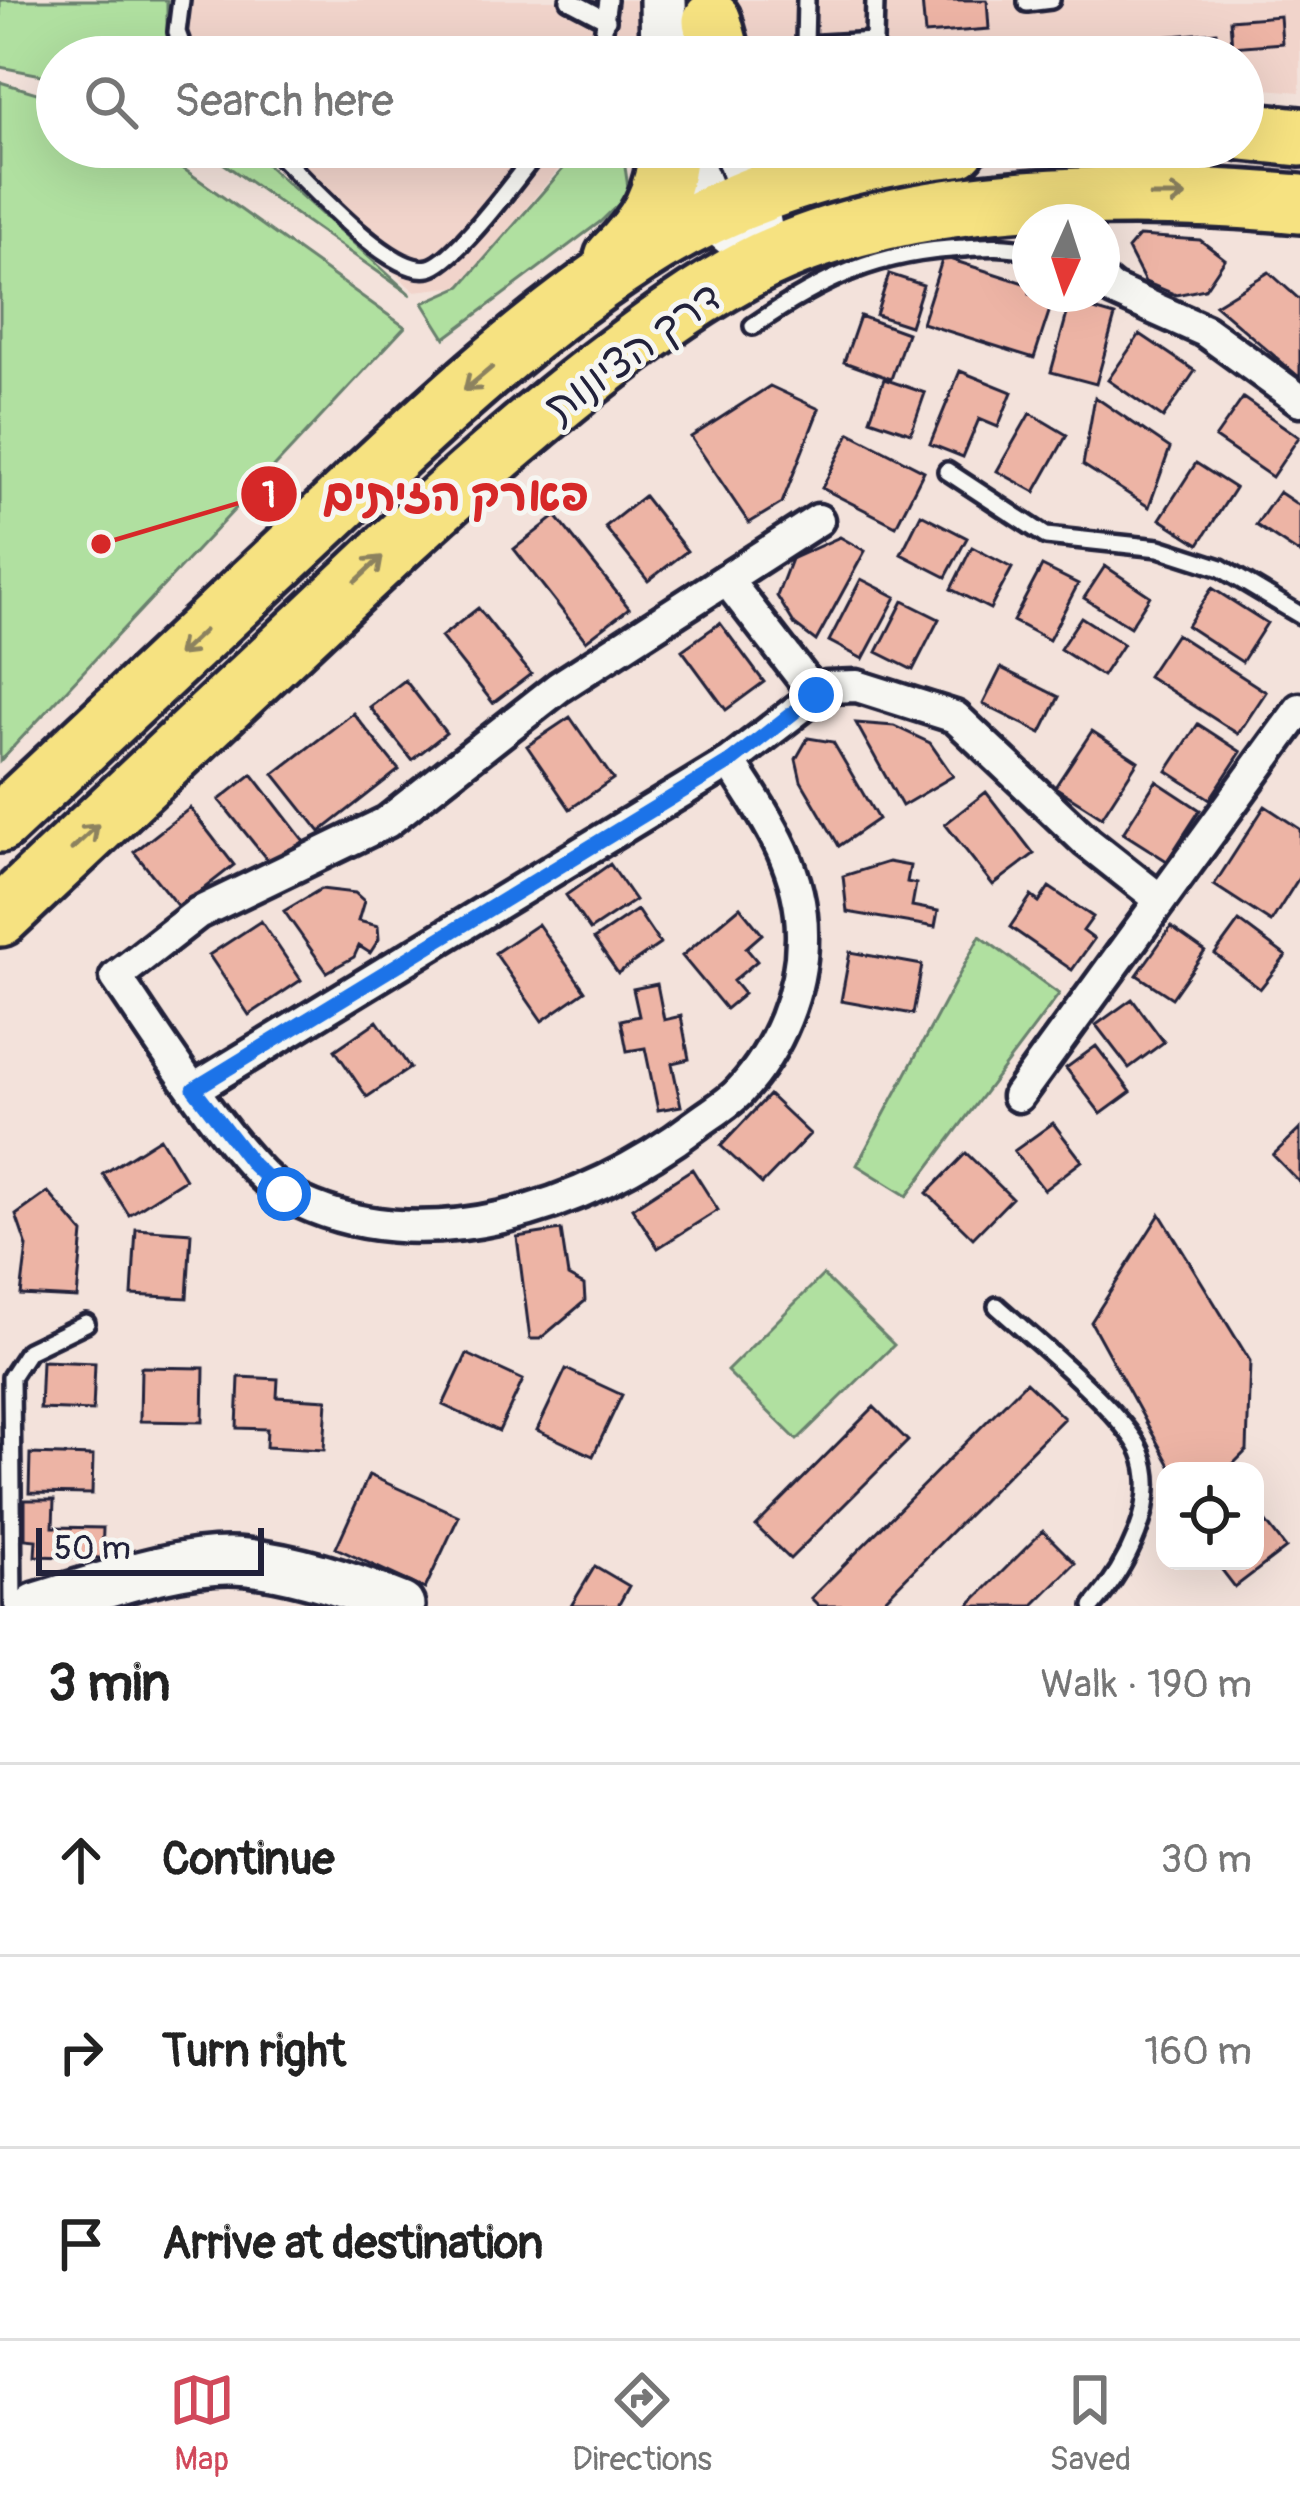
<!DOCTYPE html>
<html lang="en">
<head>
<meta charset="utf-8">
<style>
  body { margin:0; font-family:Pangolin,"Playpen Sans Hebrew",sans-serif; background:#f6f6f6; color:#222 }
  .controls { position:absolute; right:36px; bottom:36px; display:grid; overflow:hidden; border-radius:24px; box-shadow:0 12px 48px #0002 }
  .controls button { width:108px; height:108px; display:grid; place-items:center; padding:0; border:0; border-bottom:3px solid #e0e0e0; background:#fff; color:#222; font:60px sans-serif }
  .compass { position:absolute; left:1012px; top:204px; width:108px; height:108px; border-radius:50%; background:#fff; box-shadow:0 12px 48px #0002; rotate:183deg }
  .scale { position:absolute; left:36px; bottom:30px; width:228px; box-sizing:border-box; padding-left:12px; border:6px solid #22223b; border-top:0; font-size:33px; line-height:42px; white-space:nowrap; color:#22223b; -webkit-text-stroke:9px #f6f6f2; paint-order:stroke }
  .stop { position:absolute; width:36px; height:36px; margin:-27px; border:9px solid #1a73e8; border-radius:50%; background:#fff }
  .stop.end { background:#1a73e8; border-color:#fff; box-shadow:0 3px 12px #0008 }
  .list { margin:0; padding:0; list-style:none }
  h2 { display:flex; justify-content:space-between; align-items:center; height:156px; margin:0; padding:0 48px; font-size:51px }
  h2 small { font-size:39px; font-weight:400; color:#767676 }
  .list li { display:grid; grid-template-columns:78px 1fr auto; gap:36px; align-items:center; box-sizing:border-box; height:192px; padding:0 48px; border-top:3px solid #e0e0e0 }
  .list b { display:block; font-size:45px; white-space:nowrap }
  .list em { font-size:39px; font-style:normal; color:#767676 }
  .icon { flex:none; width:66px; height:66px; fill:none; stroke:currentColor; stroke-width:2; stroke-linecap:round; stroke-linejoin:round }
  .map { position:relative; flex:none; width:1300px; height:1606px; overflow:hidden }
  .search { position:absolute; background:#fff; box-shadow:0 12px 48px #0002; left:36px; right:36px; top:36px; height:132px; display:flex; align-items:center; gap:30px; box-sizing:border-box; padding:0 42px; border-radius:66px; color:#767676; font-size:45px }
  .sheet { height:732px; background:#fff }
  nav { display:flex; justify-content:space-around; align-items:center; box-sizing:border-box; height:168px; border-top:3px solid #e0e0e0; background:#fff; font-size:33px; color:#767676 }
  nav a { display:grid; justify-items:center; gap:6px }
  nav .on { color:#d1495b }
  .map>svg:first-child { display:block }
  .built { fill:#f1d4cb }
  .green { fill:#b0e0a0; stroke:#69816e; stroke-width:3 }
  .building { fill:#edb4a5; stroke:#22223b; stroke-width:3 }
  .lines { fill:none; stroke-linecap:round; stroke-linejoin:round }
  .lane-casing { stroke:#22223b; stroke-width:24 }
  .street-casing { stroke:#22223b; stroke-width:39 }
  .secondary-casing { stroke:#22223b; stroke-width:54 }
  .highway-casing { stroke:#22223b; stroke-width:66 }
  .lane { stroke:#f6f6f2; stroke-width:15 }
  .street { stroke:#f6f6f2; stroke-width:30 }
  .secondary { stroke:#f6f6f2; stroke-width:45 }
  .highway { stroke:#f6e281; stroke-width:57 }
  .oneway { stroke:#8c825e }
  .route { stroke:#1a73e8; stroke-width:15 }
  .labels { text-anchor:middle; stroke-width:10; stroke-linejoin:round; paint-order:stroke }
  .street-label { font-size:42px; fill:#22223b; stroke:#f6f6f2 }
  .leader { fill:none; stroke:#d62828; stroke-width:4.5 }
  .callout-dot { fill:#d62828; stroke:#f6f6f2; stroke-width:4.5 }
  .mark-label { font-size:36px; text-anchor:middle; font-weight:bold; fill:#fff }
  .callout-label { font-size:45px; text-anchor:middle; font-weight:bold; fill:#d62828; stroke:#f6f6f2; stroke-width:10; stroke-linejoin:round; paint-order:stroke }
</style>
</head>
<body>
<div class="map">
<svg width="1300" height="1606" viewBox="0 0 1300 1606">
  <rect width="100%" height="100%" fill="#f3e2db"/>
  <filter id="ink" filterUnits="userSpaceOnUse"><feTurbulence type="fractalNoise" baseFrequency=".00833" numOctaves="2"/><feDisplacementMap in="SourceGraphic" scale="24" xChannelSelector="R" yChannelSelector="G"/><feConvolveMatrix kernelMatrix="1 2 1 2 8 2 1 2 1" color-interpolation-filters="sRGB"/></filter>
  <g filter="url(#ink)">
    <path class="built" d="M186,0H1300V92L1243,87V57H186Z
      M258,147H577L461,286L414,291Z"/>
    <path class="green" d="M0,0H167V30L173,57H57V78L0,67Z
      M0,82L57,99V147H153L405,327L0,761Z
      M200,147H247L411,295Z
      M582,147H622L629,194L600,222L445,338L423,303L461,286Z
      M980,936L1059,994L907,1196L857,1165Z
      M823,1275L894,1345L797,1440L727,1371Z"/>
    <path class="building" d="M922,0H987L989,29L925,34Z
      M1280,16L1282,43L1232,47L1230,20Z
      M1216,32L1218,57H1160L1158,37Z
      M1139,236L1200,240L1225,259L1205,289L1176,295L1145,282L1128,249Z
      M943,257L1030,285V294H1055L1034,358L922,323Z
      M1269,272L1300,300V378L1215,305Z
      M889,274L923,285L910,326L876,315Z
      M1070,303L1115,316L1096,384L1051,372Z
      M860,316L907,333L891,379L844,362Z
      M1140,334L1195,371L1163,418L1108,380Z
      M960,371L1012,392L998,427L979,419L963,457L930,444Z
      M884,379L925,393L911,433L870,419Z
      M770,386L819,409L782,503L749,523L691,437Z
      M1095,397L1170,448L1149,507L1083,465Z
      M1243,398L1299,437L1272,477L1215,438Z
      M1030,413L1067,435L1035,492L997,471Z
      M850,433L924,471L896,526L822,488Z
      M1196,463L1235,488L1199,544L1160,519Z
      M1279,492L1300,506V554L1256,525Z
      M644,496L687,551L648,581L605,527Z
      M921,514L967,538L946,577L901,554Z
      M556,516L629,608L586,641L514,549Z
      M840,537L865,551L816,641L795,625L777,596L791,559Z
      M972,547L1012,568L990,609L951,589Z
      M1042,566L1078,584L1049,640L1013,621Z
      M1105,566L1150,596L1130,627L1084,598Z
      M861,579L896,597L863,659L829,641Z
      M1212,588L1267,623L1242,662L1187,626Z
      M903,601L939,619L913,670L877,652Z
      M478,608L531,674L493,703L441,637Z
      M1081,617L1123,644L1102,676L1060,649Z
      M720,623L764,682L726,710L682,650Z
      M1176,634L1266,692L1238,734L1148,676Z
      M1001,668L1059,697L1041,733L983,704Z
      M405,680L446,733L412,760L370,707Z
      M353,713L399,770L320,832L274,774Z
      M570,717L613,779L570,809L527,746Z
      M856,723L894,726L930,743L953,776L902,806Z
      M1198,724L1241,752L1210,799L1167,771Z
      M1092,731L1138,761L1102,817L1055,787Z
      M808,738L833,742L878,819L839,846L801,781L796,759Z
      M252,774L304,841L272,866L219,800Z
      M1156,781L1200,810L1167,861L1123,833Z
      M986,792L1034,854L993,885L945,824Z
      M1265,806L1300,829V876L1271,922L1214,885Z
      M190,808L234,865L179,908L134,852Z
      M888,862L910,866L907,882L916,884L912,906L938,911L935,927L847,912L843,876Z
      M610,864L635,900L590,930L566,895Z
      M1049,887L1093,917L1083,931L1094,939L1072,970L1010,927L1031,896L1039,902Z
      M321,889L355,893L364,901L358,921L378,926L379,939L370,953L359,946L354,957L327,972L284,911Z
      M740,907L762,934L746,948L757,961L733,981L744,994L726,1009L682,956Z
      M637,910L660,944L618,973L594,939Z
      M261,921L301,980L249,1015L209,955Z
      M1239,921L1286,956L1260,989L1215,954Z
      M538,924L585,991L542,1021L495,953Z
      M1171,927L1205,951L1172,998L1137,975Z
      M850,952L922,965L913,1014L841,1001Z
      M657,984L664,1020L681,1016L689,1059L672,1063L681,1106L658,1110L645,1048L627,1051L621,1020L639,1016L633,989Z
      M1132,999L1164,1042L1129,1068L1096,1025Z
      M377,1021L410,1068L367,1097L335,1050Z
      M1096,1046L1131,1092L1101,1114L1066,1068Z
      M769,1095L810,1134L762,1184L721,1146Z
      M1053,1123L1082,1161L1044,1190L1014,1151Z
      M1300,1129V1183L1273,1155Z
      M160,1138L185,1179L129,1215L103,1174Z
      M966,1153L1012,1198L973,1238L927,1193Z
      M692,1169L718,1210L658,1248L632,1208Z
      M48,1192L83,1233L77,1298L21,1295L27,1247L16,1215Z
      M1160,1214L1250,1361L1247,1450L1226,1471H1173L1091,1322Z
      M136,1229L191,1233L187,1298L132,1295Z
      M561,1230L568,1276L584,1285L585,1301L540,1339H530L517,1237Z
      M467,1354L523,1380L499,1431L443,1405Z
      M42,1361L95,1363L93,1411L40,1409Z
      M141,1367L204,1368L203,1422L140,1421Z
      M566,1369L622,1395L593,1456L537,1430Z
      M239,1377L278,1379L277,1397L327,1400L324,1450L266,1447L267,1429L237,1428Z
      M1026,1382L1064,1418L878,1606H819L811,1598Z
      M874,1407L908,1441L790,1559L756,1526Z
      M30,1454L93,1456L92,1494L29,1493Z
      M369,1475L459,1516L425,1589L336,1548Z
      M25,1500H54L53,1527L103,1528L102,1558L35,1556L36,1540L25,1539Z
      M1262,1517L1286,1548L1235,1587L1215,1561H1255V1523Z
      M1043,1531L1075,1563L1032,1606H968Z
      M595,1566L629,1586L618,1606H571Z"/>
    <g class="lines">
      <g class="lane-casing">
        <path id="lane" d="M181,0L177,32L186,57
          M569,0L607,20
          M806,0L805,45L874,41L875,0
          M1027,0V3L1051,0
          M600,57L608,0
          M271,147C301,175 389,277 429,268C456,262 521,172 541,147
          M753,326C823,278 878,252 964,248C987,246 1007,245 1030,251
          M947,471L1046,536L1159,548L1221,568L1300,615
          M997,1306C1032,1338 1124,1413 1141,1452C1162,1503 1125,1568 1093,1606
          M13,1606L11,1377L28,1351L86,1323"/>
      </g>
      <g class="street-casing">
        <path id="street" d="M1102,281L1113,290L1205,331L1300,400
          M726,579L816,695
          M730,762C765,816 802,867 802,934C803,991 778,1050 740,1091C728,1104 710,1114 697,1124C587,1208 420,1265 289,1196C240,1170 152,1028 116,977L198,913L387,822L559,687L818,520
          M194,1089L730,762L827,687L857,686L955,717L1087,842L1158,898
          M1018,1096L1300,709"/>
      </g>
      <g class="secondary-casing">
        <path id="secondary" d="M663,0L664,57
          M683,147L710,215L765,260
          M736,147L753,196L759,228
          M37,1606C98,1588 184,1555 247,1562C299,1568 353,1586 401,1606"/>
      </g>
      <g class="highway-casing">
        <path id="highway" d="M712,21L722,57
          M1243,131L1300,137
          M614,258C649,224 665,195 668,147
          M0,823C109,721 217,619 326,517C426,422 538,316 656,244C746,189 853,159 957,147
          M0,917C121,803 243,688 364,574C439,503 515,435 597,371C649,331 703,290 763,261C916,189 1134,189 1300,204"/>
      </g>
      <use href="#lane" class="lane"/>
      <use href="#street" class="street"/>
      <use href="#secondary" class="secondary"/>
      <use href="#highway" class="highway"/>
    </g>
    <defs><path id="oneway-shaft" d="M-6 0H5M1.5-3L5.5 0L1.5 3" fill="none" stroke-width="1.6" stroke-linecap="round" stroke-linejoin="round" transform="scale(3)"/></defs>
    <g class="oneway">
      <use href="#oneway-shaft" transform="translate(1168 196)"/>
      <use href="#oneway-shaft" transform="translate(478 379) rotate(140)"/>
      <use href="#oneway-shaft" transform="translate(369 569) rotate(-43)"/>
      <use href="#oneway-shaft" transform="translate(191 643) rotate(137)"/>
      <use href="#oneway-shaft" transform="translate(85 837) rotate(-43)"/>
    </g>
  </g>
  <g class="lines" filter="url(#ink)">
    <path class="route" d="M284,1194L253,1165L194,1089L730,762L816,695"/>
  </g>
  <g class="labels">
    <g class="street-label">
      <text transform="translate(632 351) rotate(-36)" y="15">דרך הציונות</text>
    </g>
  </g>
  <path class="leader" d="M101 544L269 494"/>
  <g class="callout-dot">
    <circle cx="101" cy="544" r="12"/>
    <circle cx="269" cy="494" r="30"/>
  </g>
  <g class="mark-label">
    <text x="269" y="507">1</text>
  </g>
  <g class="callout-label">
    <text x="456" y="510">פארק הזיתים</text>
  </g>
</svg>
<div class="controls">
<button><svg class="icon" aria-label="locate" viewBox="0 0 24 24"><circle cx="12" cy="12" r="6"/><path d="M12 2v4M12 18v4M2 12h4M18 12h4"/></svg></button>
</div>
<svg class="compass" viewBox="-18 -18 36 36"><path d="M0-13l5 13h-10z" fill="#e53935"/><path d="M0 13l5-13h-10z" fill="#767676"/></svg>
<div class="scale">50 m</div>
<div class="stop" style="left:284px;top:1194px"></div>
<div class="stop end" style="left:816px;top:695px"></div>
<div class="search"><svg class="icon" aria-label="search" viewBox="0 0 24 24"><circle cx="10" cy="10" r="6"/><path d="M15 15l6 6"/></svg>Search here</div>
</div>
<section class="sheet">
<h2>3 min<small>Walk · 190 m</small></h2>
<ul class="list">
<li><svg class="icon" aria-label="ahead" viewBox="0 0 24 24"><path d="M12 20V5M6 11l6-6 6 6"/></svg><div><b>Continue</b></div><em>30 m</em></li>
<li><svg class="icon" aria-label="right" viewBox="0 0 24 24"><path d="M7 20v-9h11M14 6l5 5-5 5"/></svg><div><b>Turn right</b></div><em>160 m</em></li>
<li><svg class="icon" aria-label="arrive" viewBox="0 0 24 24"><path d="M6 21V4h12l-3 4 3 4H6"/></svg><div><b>Arrive at destination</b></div></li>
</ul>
</section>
<nav>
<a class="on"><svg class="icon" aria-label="map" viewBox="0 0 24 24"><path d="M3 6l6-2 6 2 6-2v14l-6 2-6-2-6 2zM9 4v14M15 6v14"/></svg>Map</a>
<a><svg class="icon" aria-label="directions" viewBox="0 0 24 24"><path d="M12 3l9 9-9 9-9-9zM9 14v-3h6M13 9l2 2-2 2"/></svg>Directions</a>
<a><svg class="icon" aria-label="saved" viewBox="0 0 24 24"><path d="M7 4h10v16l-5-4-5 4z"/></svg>Saved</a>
</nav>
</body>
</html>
